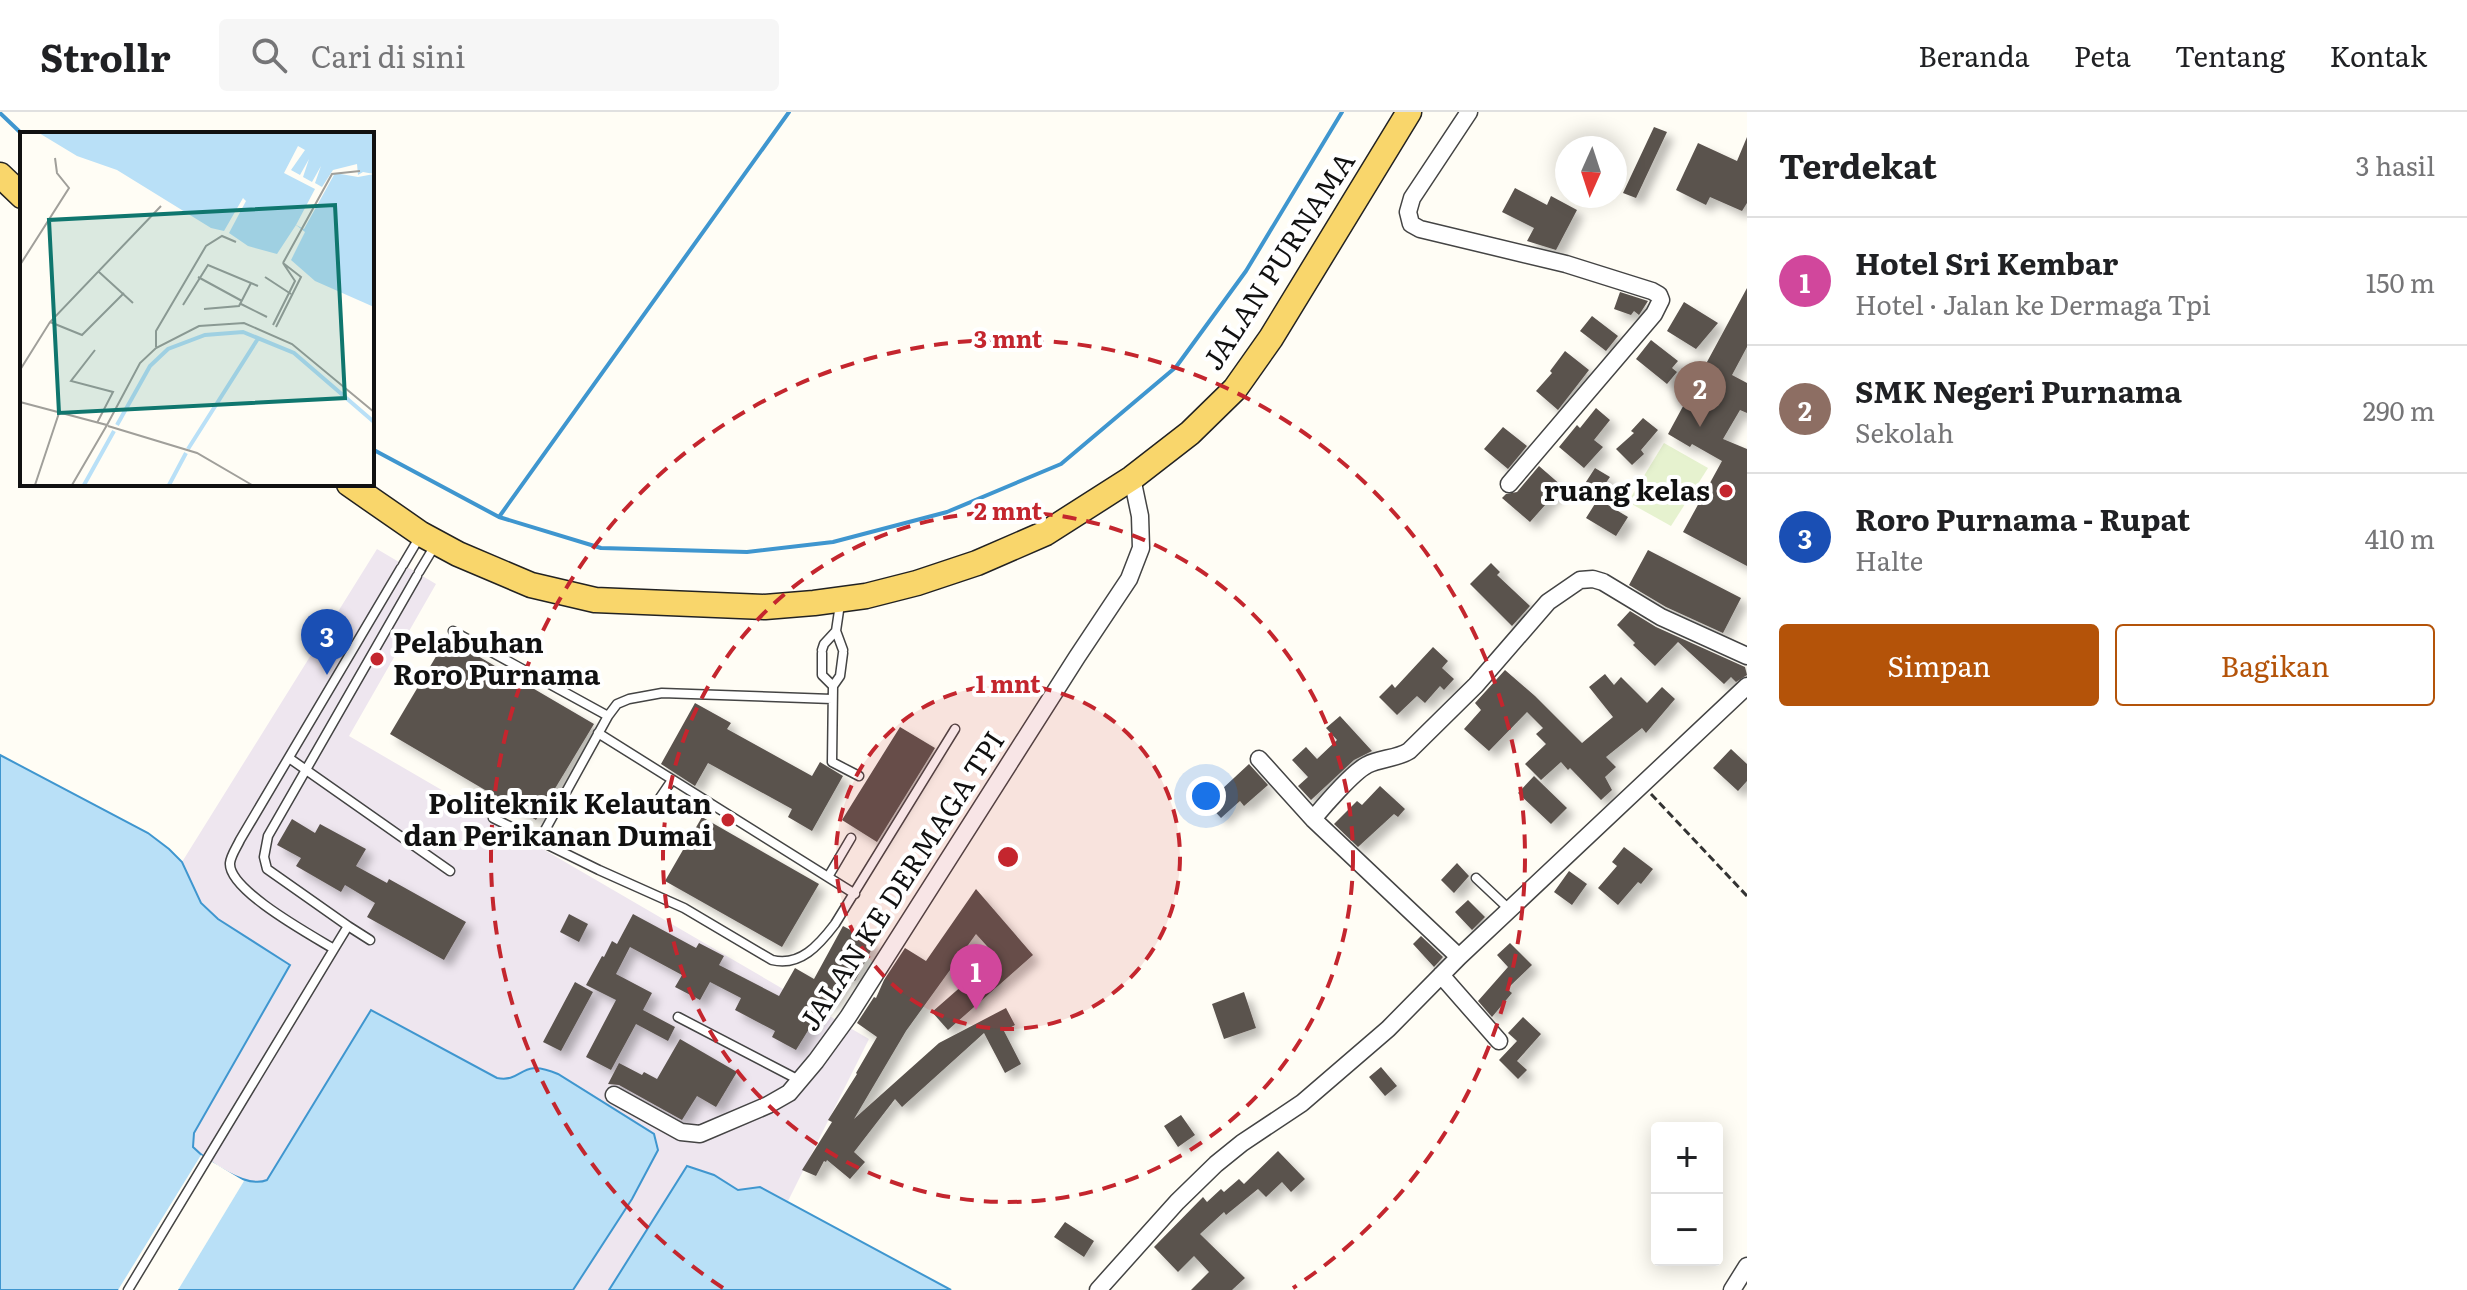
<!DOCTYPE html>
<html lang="id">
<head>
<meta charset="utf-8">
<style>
  body { margin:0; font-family:Literata,serif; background:#f6f6f6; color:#202124 }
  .controls { position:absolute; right:24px; bottom:24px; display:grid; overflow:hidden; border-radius:8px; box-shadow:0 4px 20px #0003 }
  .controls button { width:72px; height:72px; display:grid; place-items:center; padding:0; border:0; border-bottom:2px solid #e0e0e0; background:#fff; color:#202124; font:40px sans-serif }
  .compass { position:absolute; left:1555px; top:24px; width:72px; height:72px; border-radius:50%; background:#fff; box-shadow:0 4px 20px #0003; rotate:183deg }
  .you { position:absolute; left:1206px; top:684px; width:28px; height:28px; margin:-20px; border:6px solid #fff; border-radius:50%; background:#1a73e8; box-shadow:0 0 0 12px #1a73e833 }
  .badge { display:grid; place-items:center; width:52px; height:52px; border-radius:50%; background:#b45309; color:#fff; font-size:26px; font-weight:700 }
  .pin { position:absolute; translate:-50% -66px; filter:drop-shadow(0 2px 4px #0008) }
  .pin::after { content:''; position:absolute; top:42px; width:28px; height:24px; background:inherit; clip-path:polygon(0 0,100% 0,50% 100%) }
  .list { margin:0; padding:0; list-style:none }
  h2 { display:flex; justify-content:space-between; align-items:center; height:104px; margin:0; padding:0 32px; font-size:34px }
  h2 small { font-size:26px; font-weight:400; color:#757577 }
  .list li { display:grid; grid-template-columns:52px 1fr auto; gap:24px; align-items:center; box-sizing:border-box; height:128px; padding:0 32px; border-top:2px solid #e0e0e0 }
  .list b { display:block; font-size:30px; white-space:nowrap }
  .list p { margin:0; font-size:26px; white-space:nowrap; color:#757577 }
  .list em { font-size:26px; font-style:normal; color:#757577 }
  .actions { display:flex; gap:16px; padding:24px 32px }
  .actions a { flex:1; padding:18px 0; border:2px solid #b45309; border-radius:8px; text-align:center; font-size:28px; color:#b45309 }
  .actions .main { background:#b45309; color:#fff }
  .icon { flex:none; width:44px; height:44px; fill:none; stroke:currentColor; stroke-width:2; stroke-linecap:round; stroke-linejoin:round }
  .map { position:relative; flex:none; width:1747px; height:1178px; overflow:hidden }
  header { display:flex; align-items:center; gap:48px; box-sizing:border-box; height:112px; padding:0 40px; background:#fff; border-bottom:2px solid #e0e0e0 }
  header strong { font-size:38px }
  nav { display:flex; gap:44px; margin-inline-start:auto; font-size:28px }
  .search { width:560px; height:72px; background:#f6f6f6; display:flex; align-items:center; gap:20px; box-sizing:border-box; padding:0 28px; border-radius:8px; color:#757577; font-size:30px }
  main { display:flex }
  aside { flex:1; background:#fff }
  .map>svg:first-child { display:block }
  .industrial { fill:#eee6ef }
  .pitch { fill:#e6f2cf }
  .water { fill:#b9e0f7; stroke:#3f96cf; stroke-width:2 }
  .pier { fill:#fffdf5 }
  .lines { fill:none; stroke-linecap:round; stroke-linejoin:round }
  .stream { stroke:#3f96cf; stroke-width:4 }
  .building { fill:#5a524d; filter:url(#shadow) }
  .lane-casing { stroke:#444; stroke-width:11 }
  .street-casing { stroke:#444; stroke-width:19 }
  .primary-casing { stroke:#222; stroke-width:27 }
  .path { stroke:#333; stroke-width:3; stroke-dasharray:8 4; stroke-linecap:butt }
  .lane { stroke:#fff; stroke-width:8 }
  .street { stroke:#fff; stroke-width:16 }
  .primary { stroke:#f9d66b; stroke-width:24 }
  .ring { fill:none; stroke:#c4262e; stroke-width:4; stroke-dasharray:14 10 }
  .poi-dot { fill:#c4262e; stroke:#fff; stroke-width:3 }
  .labels { text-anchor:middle; stroke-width:8; stroke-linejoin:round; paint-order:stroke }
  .street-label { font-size:28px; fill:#111; stroke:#fff }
  .poi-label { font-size:28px; font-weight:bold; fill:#111; stroke:#fff; text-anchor:end }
  .inset-river { fill:none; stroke:#b9e0f7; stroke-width:4 }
  .inset-road { fill:none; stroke:#a09f9a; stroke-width:2 }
  .view { fill:#0f766e; fill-opacity:0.15; stroke:#0f766e; stroke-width:4 }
  .inset-edge { fill:none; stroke:#111; stroke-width:4 }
  .centre { fill:#c4262e; stroke:#fff; stroke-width:4 }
  .ring-label { font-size:24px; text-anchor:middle; font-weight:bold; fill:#c4262e; stroke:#fff; stroke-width:8; stroke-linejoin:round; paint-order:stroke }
</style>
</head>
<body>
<header>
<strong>Strollr</strong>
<div class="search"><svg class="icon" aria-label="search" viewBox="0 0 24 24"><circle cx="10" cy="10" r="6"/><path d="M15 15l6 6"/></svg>Cari di sini</div>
<nav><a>Beranda</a><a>Peta</a><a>Tentang</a><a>Kontak</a></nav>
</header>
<main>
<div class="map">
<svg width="1747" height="1178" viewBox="0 0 1747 1178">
  <defs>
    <filter id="shadow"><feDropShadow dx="7" dy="7" stdDeviation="4" flood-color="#0004"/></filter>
  </defs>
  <rect width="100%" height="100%" fill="#fffdf5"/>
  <path class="industrial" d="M377,437L436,472L349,624L869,927L788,1089L760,1075L738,1078L714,1063L687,1054L609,1178H573L632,1087L654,1022L558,963L521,960L506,968L497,966L371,898L267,1068L259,1071L244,1069L201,1043L192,1035L194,1021L290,853L218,808L201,791L182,750Z"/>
  <path class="pitch" d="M1664,331L1708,356L1671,414L1628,390Z"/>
  <path class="water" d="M0,643L148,721L169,737L182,750L201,791L218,807L290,853L194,1021L193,1035C208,1050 246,1077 267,1068L371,898L497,966C524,971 519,945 558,962L654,1022L658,1038L632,1087L573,1178H0Z
    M687,1054L714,1063L738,1078L760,1075L951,1178H609Z"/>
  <path class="pier" d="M201,1043L244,1069L178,1178H118Z"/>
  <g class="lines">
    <path class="stream" d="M0,1L22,22
      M372,337L499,405L601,436L747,440L833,430L947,400L1061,352L1176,255L1246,159L1342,0
      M499,405L789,0"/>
  </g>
  <path class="building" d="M1654,15L1667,20L1636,86L1623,81Z
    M1747,25V91L1742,99L1710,85L1706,93L1676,78L1698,31L1737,49Z
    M1515,76L1547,93L1551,84L1577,98L1556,138L1527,129L1534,116L1502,100Z
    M1747,176V235L1732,263L1747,271V301L1740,298L1723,327L1747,337V454L1683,420L1722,349L1692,332L1690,335L1668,322Z
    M1620,180L1648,189L1639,203L1634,199L1631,203L1614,197Z
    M1684,190L1718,211L1696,237L1667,219Z
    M1592,204L1618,224L1606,239L1580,219Z
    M1651,228L1678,249L1672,256L1677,260L1667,272L1636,247Z
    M1565,239L1589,258L1558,298L1536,279L1552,261L1550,259Z
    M1596,296L1610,308L1594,328L1603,335L1584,356L1559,335L1577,313L1580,316Z
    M1643,306L1658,318L1641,338L1644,342L1632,353L1616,337L1634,321L1631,319Z
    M1503,315L1527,334L1508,357L1484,337Z
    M1539,354L1562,374L1530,410L1502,386L1506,382L1517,380Z
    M1595,356L1610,365L1598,382L1584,373Z
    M1598,387L1628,405L1616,424L1586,406Z
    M1648,438L1741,486L1723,521L1666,495L1629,473Z
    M1491,451L1500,460L1497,463L1530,494L1512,514L1470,472Z
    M1630,499L1656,515L1745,555L1747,563L1736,570L1731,565L1724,572L1678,530L1655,554L1633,533L1635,531L1617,513Z
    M447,526L594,612L536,708L390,622Z
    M1433,535L1448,549L1442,556L1454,567L1444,578L1440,574L1425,591L1417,584L1397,603L1379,585L1392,572L1395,576Z
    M1505,558L1535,584L1582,631L1613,605L1589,575L1605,562L1614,573L1621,565L1647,591L1662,575L1675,587L1646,621L1642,616L1606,645L1616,655L1605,665L1612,678L1601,688L1570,656L1568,658L1561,650L1541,668L1525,652L1546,632L1536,622L1543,616L1527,600L1489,639L1464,617L1481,598L1475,591Z
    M695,591L731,611L727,617L812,664L820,650L843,664L812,719L788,705L792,697L708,651L695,674L661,652Z
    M1340,604L1372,639L1354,648L1311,688L1298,674L1308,665L1292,648L1306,635L1317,647L1337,628L1326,616Z
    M900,615L935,636L877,730L842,708Z
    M1731,637L1747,652V669L1738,679L1713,656Z
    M1249,652L1268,673L1244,694L1240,689L1221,706L1207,691Z
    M1534,664L1567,696L1551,712L1518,681Z
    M1380,674L1405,697L1398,705L1394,702L1358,735L1334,712L1357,689L1362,693Z
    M702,705L819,772L782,835L665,769Z
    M292,707L315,721L320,712L366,737L356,754L387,771L389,767L466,810L444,848L367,805L375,791L345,773L341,780L296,754L301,746L277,733Z
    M1624,735L1653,757L1641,772L1638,770L1618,793L1598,776L1617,754L1612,750Z
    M1457,751L1469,764L1454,781L1441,768Z
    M1569,759L1587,772L1572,793L1554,780Z
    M976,777L1033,843L948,918L932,900L996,844L976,822L906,919L854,1007L939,931L1006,896L1015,913L1004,919L1021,952L1005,961L984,921L902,995L895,987L854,1040L865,1050L850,1067L827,1048L826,1050L824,1049L816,1064L802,1058L832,1010L828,1008L857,962L856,961L877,925L857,911L874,885L876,886L884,868L905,836L926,849Z
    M1468,788L1485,805L1472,818L1455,800Z
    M569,802L588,812L579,830L560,820Z
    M633,802L696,836L699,831L724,844L719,853L779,884L795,856L814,867L843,814L875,831L855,869L848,865L832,891L827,888L796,938L772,925L775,919L735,898L741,886L710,870L700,888L675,875L682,863L630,835L616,862L652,881L643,898L675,915L668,929L636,912L611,958L586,945L616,888L586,873L602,844L604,845L612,829L617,832Z
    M1421,824L1443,845L1434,855L1413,832Z
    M1510,831L1532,853L1507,877L1512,881L1492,905L1478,889L1508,855L1497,843Z
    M575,870L593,880L561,939L543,930Z
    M1244,880L1256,916L1224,927L1212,892Z
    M1523,905L1541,922L1517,949L1527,958L1518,967L1499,948L1517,929L1508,921Z
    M680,927L737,960L716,995L697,984L682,1008L619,973L608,972L619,951L642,963L644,960L657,967Z
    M1381,955L1397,974L1385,984L1369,965Z
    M1181,1003L1195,1023L1178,1035L1164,1014Z
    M1278,1039L1305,1067L1291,1080L1282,1070L1266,1085L1258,1077L1226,1103L1224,1100L1200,1122L1245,1166L1232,1178H1191L1209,1160L1194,1144L1178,1160L1154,1135L1203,1085L1207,1090L1221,1077L1224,1080L1239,1067L1244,1072Z
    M1065,1110L1094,1129L1084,1145L1054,1125Z"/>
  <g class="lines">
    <g class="lane-casing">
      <path id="lane" d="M403,453L419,426
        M401,456L240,728C237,735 231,743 230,751C228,778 311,823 334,837L348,814L267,757L264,745L268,724L417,464
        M419,460L434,435
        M453,519L608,604
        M836,519L840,492
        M822,538L824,532L836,519L843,538
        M822,541V563L833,574L840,564L843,541
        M833,574L832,650L859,664
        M598,621L855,782
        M289,646L450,759
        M657,690L672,668
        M493,706L599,758L684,796L772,848C800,855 819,833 835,812L955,617
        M539,729L608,604L617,592L629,587L662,581L832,587
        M828,765L851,726
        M1476,766L1510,798
        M348,814L370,828
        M678,905L799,968
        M128,1178L334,837"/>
    </g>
    <g class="street-casing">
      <path id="street" d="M1469,0L1412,86L1408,100L1411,112L1420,117L1566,152L1652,179L1659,183L1661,188L1654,202L1509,372
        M1259,647L1313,707L1459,845
        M1313,707C1323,695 1353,660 1367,653C1380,646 1396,647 1409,639L1476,573L1548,490L1580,468L1593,467L1603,470L1661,505L1747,544
        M1441,863L1499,929
        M614,983L681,1020L700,1022L768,993L789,981L816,949L848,905L1077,545L1129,467L1141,436L1140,404L1132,366
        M1098,1178L1177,1090L1216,1052L1242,1031L1302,991L1388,917L1459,845L1747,574
        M1732,1178L1747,1154"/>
    </g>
    <g class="primary-casing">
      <path id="primary" d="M0,63L22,84
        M349,372L421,422L458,442L531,473L595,488L765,495L814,491L866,484L917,471L977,451L1046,421L1132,366L1190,321L1235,277L1271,226L1409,0"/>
    </g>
    <path class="path" d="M1651,682L1747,784"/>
    <use href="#lane" class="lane"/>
    <use href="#street" class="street"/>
    <use href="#primary" class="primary"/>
  </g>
  <circle cx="1008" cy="745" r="172" fill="#c4262e" fill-opacity=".12"/>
  <g class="ring">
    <circle cx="1008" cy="745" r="172"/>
    <circle cx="1008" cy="745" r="345"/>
    <path d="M723 1176A517 517 0 1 1 1293 1176"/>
  </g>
  <g class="poi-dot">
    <circle cx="1726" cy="379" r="8"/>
    <circle cx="377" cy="547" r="8"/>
    <circle cx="728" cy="708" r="8"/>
  </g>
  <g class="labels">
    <g class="street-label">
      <text transform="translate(1279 149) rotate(-57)" y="10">JALAN PURNAMA</text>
      <text transform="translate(902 769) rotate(-57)" y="10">JALAN KE DERMAGA TPI</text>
    </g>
    <g class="poi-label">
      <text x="1710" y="389">ruang kelas</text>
      <text x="393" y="541" text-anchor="start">Pelabuhan<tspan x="393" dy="32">Roro Purnama</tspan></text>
      <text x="712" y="702">Politeknik Kelautan<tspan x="712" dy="32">dan Perikanan Dumai</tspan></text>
    </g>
  </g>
  <g transform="translate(20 20)">
    <rect width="354" height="354" fill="#fffdf5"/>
    <path d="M19,1H354V175L295,149L271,128L285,100L276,93L257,122L228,114L209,101L226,69L223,66L204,99L191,96L97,38L57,24Z" fill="#b9e0f7"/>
    <path d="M278,14L285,18L271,38L280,43L289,27L283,45L292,50L301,34L295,51L302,55L313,38L337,32L338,43L343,40L354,42L338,45L315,41L284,97L276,93L295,57L264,41Z" fill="#fffdf5"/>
    <path class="inset-river" d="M97,293L130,234L148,217L185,203L223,200L274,221L354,290M168,317L239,205M64,353L94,299M149,353L166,321"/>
    <path class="inset-road" d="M263,131L312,42L340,39M0,133L49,56L37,41L35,26M79,140L113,171M178,145L222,169M245,145L271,162M221,172L247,185M163,173L188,133L238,154M184,177L219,174L231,151M30,190L62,203L104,161M253,193L275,149L263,131L281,145L256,195M136,215V199L186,114L202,104L216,110M75,218L51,249L93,260L77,291M0,238L30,190L141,74M0,270L87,293L120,231L136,216L179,194L224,191L272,212L354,280M88,294L177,321L232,353M15,353L39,281M52,353L87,293"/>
    <path class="view" d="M315,73L325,266L39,281L29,88Z"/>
    <rect width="354" height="354" class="inset-edge"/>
  </g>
  <circle cx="1008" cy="745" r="12" class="centre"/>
  <g class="ring-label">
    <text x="1008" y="236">3 mnt</text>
    <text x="1008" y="408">2 mnt</text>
    <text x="1008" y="581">1 mnt</text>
  </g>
</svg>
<div class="controls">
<button>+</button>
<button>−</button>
</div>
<svg class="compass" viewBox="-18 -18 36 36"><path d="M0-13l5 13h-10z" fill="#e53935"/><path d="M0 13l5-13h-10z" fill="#757577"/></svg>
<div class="you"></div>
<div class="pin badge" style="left:976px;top:898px;background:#d1479c">1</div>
<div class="pin badge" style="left:1700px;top:315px;background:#8d6e63">2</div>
<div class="pin badge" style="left:327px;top:563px;background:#1a4fb4">3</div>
</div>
<aside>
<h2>Terdekat<small>3 hasil</small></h2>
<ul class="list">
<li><span class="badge" style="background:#d1479c">1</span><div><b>Hotel Sri Kembar</b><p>Hotel · Jalan ke Dermaga Tpi</p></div><em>150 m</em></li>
<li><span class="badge" style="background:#8d6e63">2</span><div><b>SMK Negeri Purnama</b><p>Sekolah</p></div><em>290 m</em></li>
<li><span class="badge" style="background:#1a4fb4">3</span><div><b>Roro Purnama - Rupat</b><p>Halte</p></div><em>410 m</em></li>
</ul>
<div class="actions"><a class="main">Simpan</a><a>Bagikan</a></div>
</aside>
</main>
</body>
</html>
